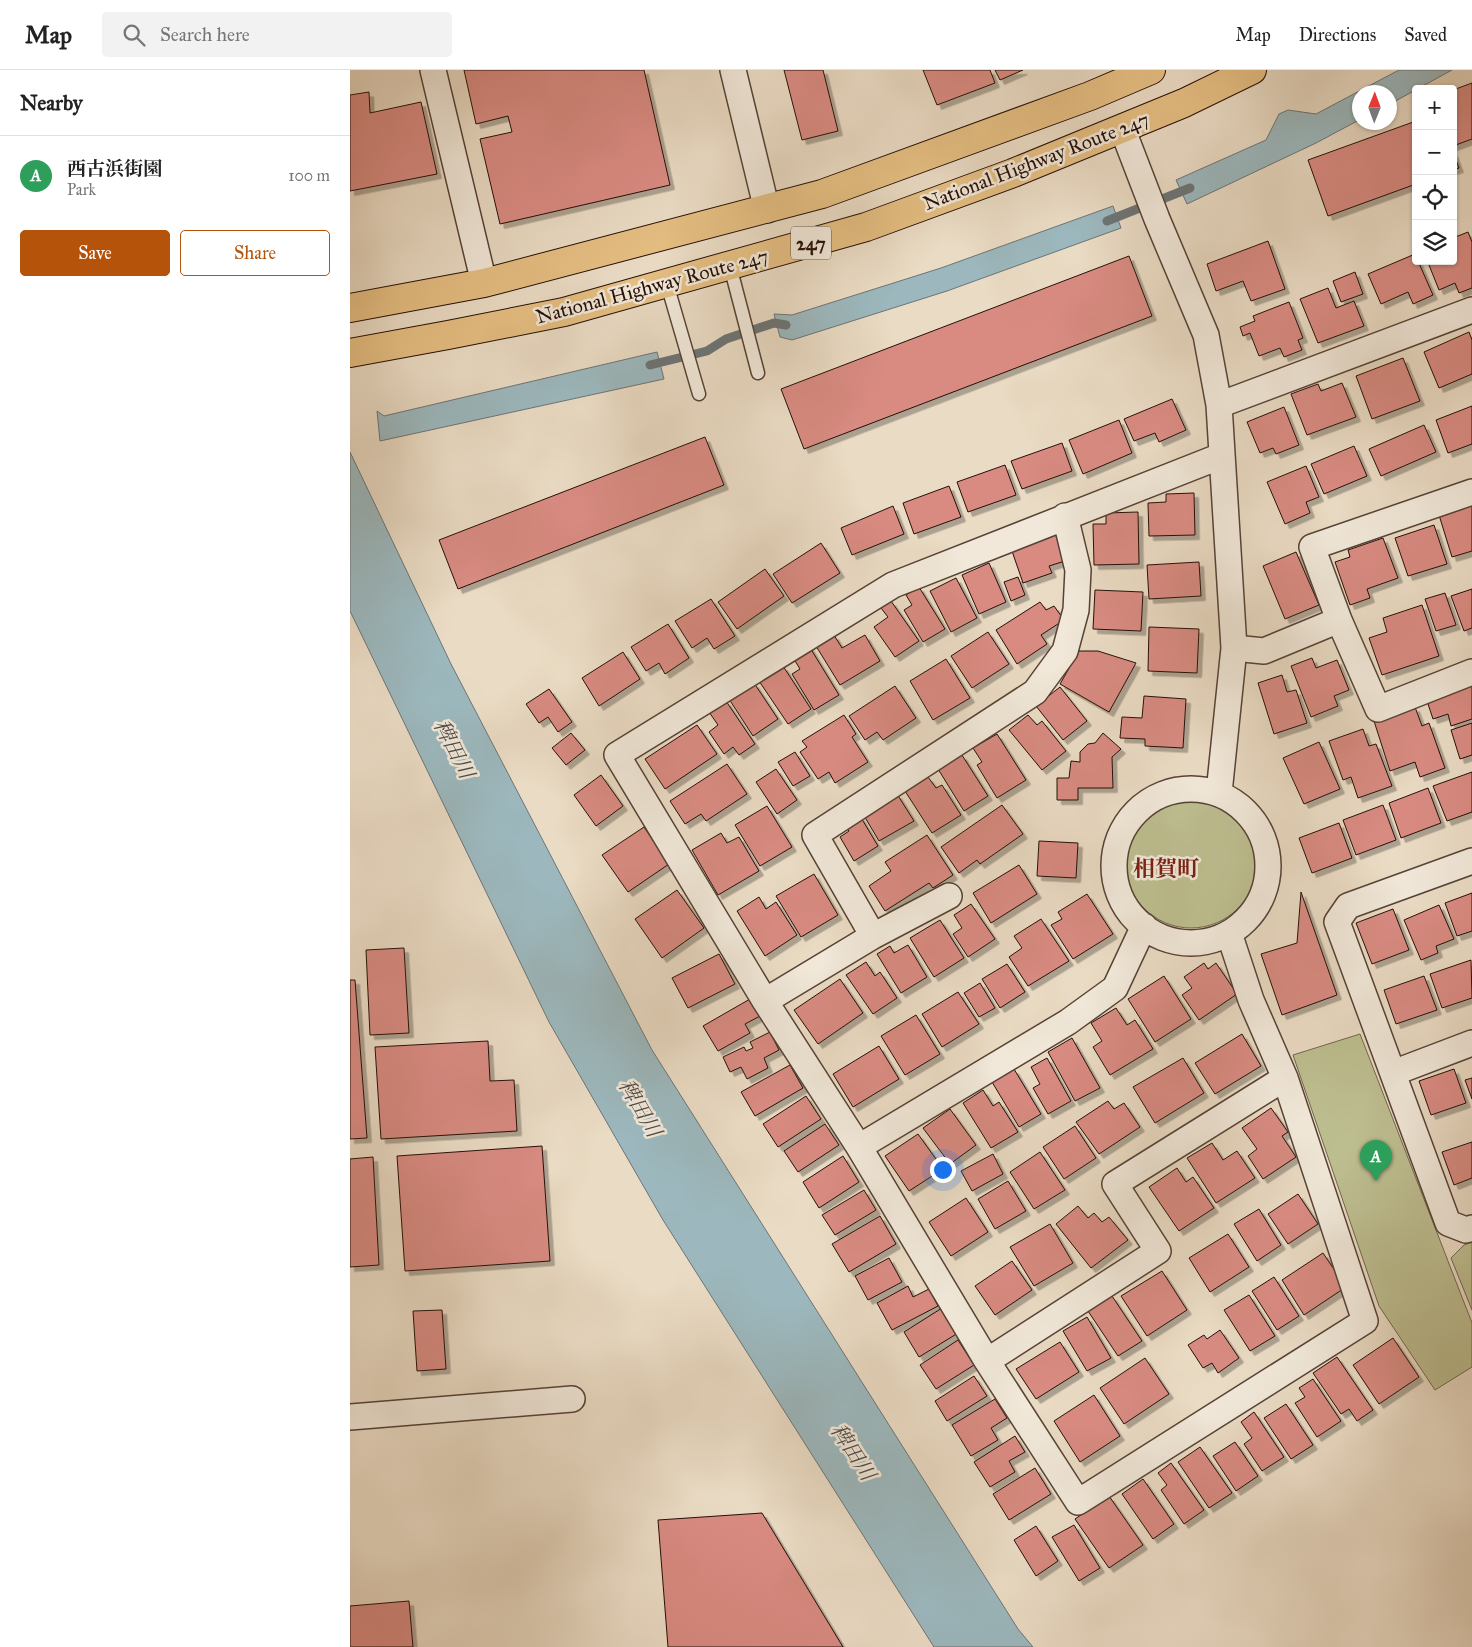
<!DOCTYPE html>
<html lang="en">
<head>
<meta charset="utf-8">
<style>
  body { margin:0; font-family:"IM FELL Great Primer","Noto Serif JP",serif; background:#f2f2f2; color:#222 }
  .controls { position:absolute; right:15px; top:15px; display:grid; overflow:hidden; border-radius:5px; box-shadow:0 1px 4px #0004 }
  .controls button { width:45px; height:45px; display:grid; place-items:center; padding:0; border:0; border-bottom:1px solid #e0e0e0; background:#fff; color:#222; font:25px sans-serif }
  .compass { position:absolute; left:1002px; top:15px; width:45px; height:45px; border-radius:50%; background:#fff; box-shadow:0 1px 4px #0004; rotate:1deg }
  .you { position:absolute; left:592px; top:1099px; width:18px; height:18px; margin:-12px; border:4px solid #fff; border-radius:50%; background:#1a73e8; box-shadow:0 0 0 8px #1a73e833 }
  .badge { display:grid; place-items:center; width:32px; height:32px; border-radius:50%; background:#b45309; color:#fff; font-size:16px; font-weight:700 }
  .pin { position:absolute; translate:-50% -41px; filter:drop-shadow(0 1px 2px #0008) }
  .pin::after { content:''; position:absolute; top:26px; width:18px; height:15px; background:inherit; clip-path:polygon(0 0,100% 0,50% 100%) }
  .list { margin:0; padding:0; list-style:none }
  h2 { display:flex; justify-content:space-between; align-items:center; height:65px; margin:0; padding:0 20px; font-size:21px }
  h2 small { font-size:16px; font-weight:400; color:#767676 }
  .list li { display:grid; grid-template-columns:32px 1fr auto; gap:15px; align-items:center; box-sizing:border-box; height:80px; padding:0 20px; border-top:1px solid #e0e0e0 }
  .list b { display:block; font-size:19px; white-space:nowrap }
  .list p { margin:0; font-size:16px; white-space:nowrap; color:#767676 }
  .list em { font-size:16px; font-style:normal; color:#767676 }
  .actions { display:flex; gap:10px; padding:15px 20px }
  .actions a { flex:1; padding:11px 0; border:1px solid #b45309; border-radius:5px; text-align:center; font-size:18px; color:#b45309 }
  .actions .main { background:#b45309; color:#fff }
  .icon { flex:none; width:28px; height:28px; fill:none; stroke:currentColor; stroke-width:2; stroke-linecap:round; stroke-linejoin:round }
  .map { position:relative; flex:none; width:1122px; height:1577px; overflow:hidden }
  header { display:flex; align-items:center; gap:30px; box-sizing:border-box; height:70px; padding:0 25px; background:#fff; border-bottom:1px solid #e0e0e0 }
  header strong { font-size:24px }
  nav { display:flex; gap:28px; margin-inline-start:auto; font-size:18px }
  .search { width:350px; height:45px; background:#f2f2f2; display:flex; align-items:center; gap:12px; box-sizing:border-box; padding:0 18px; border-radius:5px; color:#767676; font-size:19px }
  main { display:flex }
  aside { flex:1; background:#fff }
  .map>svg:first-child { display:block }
  .green { fill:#bdbe90; stroke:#71664c }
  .water { fill:#9cb8be; stroke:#6c7475 }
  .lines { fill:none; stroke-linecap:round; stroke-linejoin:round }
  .stream { stroke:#6c7475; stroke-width:9 }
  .building { fill:#d98b82; stroke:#250f07; filter:url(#shadow) }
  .lane-casing { stroke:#564236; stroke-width:15 }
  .street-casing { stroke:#564236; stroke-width:28 }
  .highway-casing { stroke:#250f07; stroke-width:30 }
  .lane { stroke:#f1e8d9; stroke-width:12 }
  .street { stroke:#f1e8d9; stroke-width:25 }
  .highway { stroke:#e5be82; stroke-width:28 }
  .labels { text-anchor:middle; stroke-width:5; stroke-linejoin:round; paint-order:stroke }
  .shield { fill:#f1e8d9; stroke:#625046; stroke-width:1 }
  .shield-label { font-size:19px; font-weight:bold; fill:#250f07 }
  .street-label { font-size:20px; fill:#250f07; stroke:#f1e8d9 }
  .water-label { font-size:21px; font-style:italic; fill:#4f4a47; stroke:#f1e8d9 }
  .quarter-label { font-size:22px; font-weight:bold; fill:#7a1f14; stroke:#f1e8d9 }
</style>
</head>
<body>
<header>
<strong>Map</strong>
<div class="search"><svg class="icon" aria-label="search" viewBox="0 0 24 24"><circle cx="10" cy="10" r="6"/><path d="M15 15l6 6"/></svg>Search here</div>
<nav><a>Map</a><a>Directions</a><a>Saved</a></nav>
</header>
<main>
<aside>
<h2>Nearby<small></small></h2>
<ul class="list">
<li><span class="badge" style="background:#2e9e5b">A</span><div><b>西古浜街園</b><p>Park</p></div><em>100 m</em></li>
</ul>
<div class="actions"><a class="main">Save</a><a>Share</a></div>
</aside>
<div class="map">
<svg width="1122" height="1577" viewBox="0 0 1122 1577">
  <defs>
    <filter id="shadow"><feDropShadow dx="4.5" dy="4.5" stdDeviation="0" flood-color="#0004"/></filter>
  </defs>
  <rect width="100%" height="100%" fill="#eadbc4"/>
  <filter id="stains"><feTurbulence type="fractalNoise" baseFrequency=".004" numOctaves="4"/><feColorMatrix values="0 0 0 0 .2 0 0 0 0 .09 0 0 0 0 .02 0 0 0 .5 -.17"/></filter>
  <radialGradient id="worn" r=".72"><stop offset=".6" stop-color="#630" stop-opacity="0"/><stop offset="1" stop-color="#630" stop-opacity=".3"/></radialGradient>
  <path class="green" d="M775 792a66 66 0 1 1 132 0a66 66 0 1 1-132 0Z
    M1010,964L1122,1253V1297L1085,1320L1029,1236L943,985Z
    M1122,1172V1240L1101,1188L1114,1175Z"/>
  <path class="water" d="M1049,0H1102L1040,34V22H1009V50L966,73L837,134L826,110L916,70L929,44L938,40L966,44Z
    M763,136L771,158L597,221L442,270L430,267L424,244L442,245L591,198Z
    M307,282L314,309L30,371L27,341L34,346Z
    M0,382L101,594L302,980L668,1559L683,1577H584L313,1150L199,952L0,541Z"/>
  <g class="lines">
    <path class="stream" d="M757,151L840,118
      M300,295L357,281L376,269L424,253L436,255"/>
  </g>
  <path class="building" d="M114,0H294L320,115L150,154L130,69L162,62L158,46L126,54Z
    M434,0H473L488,61L452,70Z
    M573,0H640L645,13L587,35Z
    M645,0H673L650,10Z
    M1122,13V69L1103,76V20Z
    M19,22L20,43L71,32L87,104L0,121V25Z
    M1066,51V114L978,146L958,90Z
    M1103,82L1109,98L1103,100Z
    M1118,162L1122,172V218L1109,223L1105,213L1089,220L1079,195L1087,191H1103V168Z
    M918,171L935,219L901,231L893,211L866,221L857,194Z
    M1065,184L1066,191H1068L1083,225L1063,234L1058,222L1031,234L1018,204Z
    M779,186L802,246L454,379L431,319Z
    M1005,202L1013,224L991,232L983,211Z
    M978,218L986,238L1004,231L1014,256L968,273L950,229Z
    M939,232L953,268L948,270L952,280L934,287L930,278L909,286L900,263L893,266L890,257L905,251L903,246Z
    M1119,262L1122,270V304L1089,318L1074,282Z
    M1053,288L1070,331L1022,349L1006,306Z
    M992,313L1006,347L957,365L941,324L968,314L971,321Z
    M822,329L836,360L809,372L805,363L784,371L774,349Z
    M1122,336V374L1098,383L1086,350Z
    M934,337L949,375L926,384L923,378L910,383L897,352Z
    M769,350L782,383L733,404L719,370Z
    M1074,355L1086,382L1031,406L1019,379Z
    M355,367L374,415L108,519L89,470Z
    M712,373L722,401L672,419L661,391Z
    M1004,376L1017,406L974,424L961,394Z
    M655,395L666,425L618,442L607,412Z
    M956,396L969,427L956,432L960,443L935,454L917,412Z
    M599,416L611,447L564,464L553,433Z
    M844,423L845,465L799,466L798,433L816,432V424Z
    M1122,434V481L1102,487L1089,445Z
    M543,436L554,464L502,485L491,458Z
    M788,442L789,494L744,495L743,454H756V443Z
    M1084,455L1097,494L1058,506L1045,468Z
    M706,465L715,491L699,496L702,503L673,513L662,481Z
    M1033,468L1048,508L1017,519L1020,528L1000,535L985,492L1000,487L998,480Z
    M471,473L490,503L442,533L423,504Z
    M946,482L969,535L935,549L913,496Z
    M849,492L851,526L799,529L797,495Z
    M639,493L656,532L629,544L612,505Z
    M415,499L434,526L387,559L368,532Z
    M668,507L675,525L661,531L654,512Z
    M606,508L627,548L601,562L580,521Z
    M569,517L595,559L573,572L554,540L562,535L556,525Z
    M1122,519V558L1114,561L1101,526Z
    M745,520L793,522L791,561L743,559Z
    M1095,523L1106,555L1086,561L1075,529Z
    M361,529L385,566L364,579L357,568L342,578L325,551Z
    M541,531L569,571L545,587L524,557L538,547L531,538Z
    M690,532L696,540L704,536L714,550L691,565L697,574L667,594L646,560Z
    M1072,535L1089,586L1032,605L1019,568L1037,562L1033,548Z
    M318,554L339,588L315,604L309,593L296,601L281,577Z
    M799,557L849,559L847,603L798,601Z
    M638,562L659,594L622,618L601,586Z
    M484,565L492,578L515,565L530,591L490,615L466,576Z
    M459,576L489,625L464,640L442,604L450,599L442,586Z
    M729,581H748L786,593L759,642L710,614Z
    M273,582L290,609L249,636L232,608Z
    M962,588L966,598L987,590L999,620L984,626L988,636L961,647L941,596Z
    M596,589L620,628L583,650L560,611Z
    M433,596L461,639L438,654L409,611Z
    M932,605L937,622L946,620L957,653L924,664L908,613Z
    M404,613L428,649L403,666L379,629Z
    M1122,613V649L1101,656L1098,644L1083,649L1076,628Z
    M545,616L566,648L533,670L527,662L515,670L499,646Z
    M710,617L737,651L713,670L686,636Z
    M199,619L222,652L208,662L198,647L189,653L176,634Z
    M794,626L836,629L833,678L795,676V669L770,668L772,647L792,648Z
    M376,631L405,674L389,685L383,677L374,684L359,662L368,655L359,642Z
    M1065,637L1072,656L1079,653L1095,698L1070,707L1065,692L1040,701L1024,651Z
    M494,645L506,664L502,667L518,692L485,713L479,702L468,709L450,682L457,677L452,671Z
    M678,645L687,655L692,651L716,681L692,700L659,660Z
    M1122,653V685L1110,689L1101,660Z
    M347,655L367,684L315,719L295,689Z
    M1013,659L1019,676L1026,674L1042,716L1008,728L1001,707L993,710L979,671Z
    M221,663L235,680L216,695L202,678Z
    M753,663L771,679L762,687L763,718H728V730H707V708H719L721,691L730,692V682L738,674L745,673Z
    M647,664L676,710L647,728L627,695L632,692L623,678Z
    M969,672L990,719L954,734L933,688Z
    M445,682L460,706L443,716L428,692Z
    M612,685L638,726L614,741L588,699Z
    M377,694L397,724L356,751L351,744L335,754L320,731Z
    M426,699L447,730L427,744L406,712Z
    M1122,702V742L1097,751L1083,716Z
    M251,705L273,736L246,756L224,725Z
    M578,707L586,718L592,715L611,745L582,763L555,721Z
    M1078,718L1091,753L1051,768L1039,733Z
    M547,724L564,751L529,771L513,744Z
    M652,735L673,764L630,794L627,790L609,803L591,777Z
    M1033,735L1046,770L1006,785L993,750Z
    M417,736L442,777L410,796L385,755Z
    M510,746L528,776L504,791L490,767L499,761L495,755Z
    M989,753L1002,788L962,803L949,768Z
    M294,757L319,794L278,822L252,785Z
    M371,763L377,773L389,767L409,801L368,825L342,780Z
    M577,765L603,805L583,818L579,813L535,841L519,816L541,801L535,792Z
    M689,771L728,773L726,808L687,806Z
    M669,795L687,824L641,853L623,823Z
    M464,804L488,845L451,867L426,826Z
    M327,820L354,858L312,888L285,849Z
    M951,822L987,925L932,945L911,884L947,873Z
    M1122,823V861L1107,866L1095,833Z
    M737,824L763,864L723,889L701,855L712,849L708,842Z
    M409,827L416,839L426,832L447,865L415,886L387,841Z
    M621,834L645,869L618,887L603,864L612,858L604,845Z
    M1089,835L1104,869L1086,876L1088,883L1071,890L1054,850Z
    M1043,839L1059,880L1022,894L1006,853Z
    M691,849L719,891L678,916L659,887L672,878L664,866Z
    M590,850L614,888L584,907L560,868Z
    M558,875L577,907L551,923L527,884L540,876L544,883Z
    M54,878L59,963L20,965L16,880Z
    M369,884L385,914L338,938L322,908Z
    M1121,890L1122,928L1092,938L1080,904Z
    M516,892L525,906L530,902L547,928L523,944L496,905Z
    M854,893L858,899L866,893L887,924L849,950L832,925L842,918L834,907Z
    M657,894L675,922L650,938L632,909Z
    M814,906L841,949L805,972L778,929Z
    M1074,906L1087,940L1046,954L1034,920Z
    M490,909L513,943L468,974L444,940Z
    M0,910H5L17,1068L0,1069Z
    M630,913L645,938L629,947L614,923Z
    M608,922L629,954L592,977L572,944Z
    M400,929L410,946L395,954L400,963L368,981L353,956Z
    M766,938L777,955L785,950L803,979L760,1005L743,977L752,971L741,953Z
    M566,945L590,984L555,1005L531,966Z
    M420,962L429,980L414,988L418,998L397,1009L391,997L380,1002L373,987L394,977L396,981L403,978L400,972Z
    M892,964L911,996L865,1024L845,993Z
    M722,968L750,1018L725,1031L698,982Z
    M138,971L140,1011L164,1010L167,1061L31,1069L25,977Z
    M529,976L549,1009L503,1037L483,1004Z
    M697,988L721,1031L698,1044L683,1018L690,1014L681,997Z
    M833,988L854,1023L805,1053L783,1017Z
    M440,995L453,1018L405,1046L391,1022Z
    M664,999L691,1044L669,1057L642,1012Z
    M1104,999L1116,1033L1081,1045L1069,1011Z
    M1122,1008V1029L1115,1010Z
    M633,1020L643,1036L649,1032L668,1062L641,1078L613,1033Z
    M456,1026L471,1049L428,1077L413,1054Z
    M758,1031L764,1039L774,1033L790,1057L749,1084L726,1052Z
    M921,1038L938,1062L932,1066L946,1087L913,1109L898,1086L907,1079L892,1058Z
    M600,1039L626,1075L600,1094L573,1058Z
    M475,1054L489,1075L448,1102L434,1081Z
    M725,1056L746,1088L714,1109L693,1077Z
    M568,1064L593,1099L559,1121L535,1086Z
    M1122,1072V1108L1104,1115L1092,1082Z
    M862,1073L873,1090L887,1081L905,1108L866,1133L837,1088Z
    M192,1076L200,1191L55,1201L47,1086Z
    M690,1082L715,1120L684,1139L660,1102Z
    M643,1084L653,1104L622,1121L611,1101Z
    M493,1086L509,1112L469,1138L453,1112Z
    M23,1087L29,1195L0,1197V1089Z
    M827,1098L836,1112L843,1107L864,1138L829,1161L799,1117Z
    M658,1111L676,1141L645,1159L628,1129Z
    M514,1120L526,1140L485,1165L472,1145Z
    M948,1124L968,1154L938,1174L918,1144Z
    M616,1128L638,1162L601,1186L579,1152Z
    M728,1136L738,1148L744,1143L752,1152L759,1147L778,1170L741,1198L706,1154Z
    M909,1139L931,1175L907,1191L884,1154Z
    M530,1146L546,1174L499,1202L482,1174Z
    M700,1154L723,1193L684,1216L660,1177Z
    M878,1164L899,1197L860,1222L839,1188Z
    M973,1183L996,1217L954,1245L932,1210Z
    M539,1188L552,1212L518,1230L505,1206Z
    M662,1191L682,1220L645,1245L625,1216Z
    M812,1201L837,1240L797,1266L771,1226Z
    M924,1207L949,1246L927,1260L902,1221Z
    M558,1216L563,1227L579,1219L588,1236L542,1260L527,1233Z
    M899,1225L925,1266L900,1281L874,1240Z
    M762,1226L792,1271L768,1286L738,1241Z
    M592,1238L608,1263L569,1287L554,1262Z
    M92,1240L96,1299L67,1301L63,1241Z
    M737,1247L761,1288L737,1301L713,1261Z
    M870,1260L889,1288L868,1303L862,1293L853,1298L838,1275L854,1265L857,1269Z
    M1043,1268L1069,1307L1029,1334L1003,1295Z
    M608,1270L624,1295L586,1319L570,1295Z
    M710,1272L729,1302L686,1329L666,1299Z
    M987,1287L1023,1340L1007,1351L999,1339L991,1344L963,1303Z
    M795,1288L819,1324L774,1354L750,1318Z
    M624,1306L637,1326L597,1351L585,1331Z
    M963,1309L991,1351L967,1367L945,1333L955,1327L949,1318Z
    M744,1325L770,1366L730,1392L704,1351Z
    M645,1329L657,1348L641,1358L648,1370L621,1386L602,1355Z
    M936,1334L963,1375L941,1389L914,1348Z
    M904,1342L934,1387L912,1401L894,1374L902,1368L891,1352Z
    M665,1366L675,1382L659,1391L665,1402L640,1417L624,1392Z
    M885,1372L908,1406L886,1421L863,1386Z
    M850,1377L882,1423L859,1438L828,1392Z
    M821,1393L854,1440L834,1454L811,1420L817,1415L808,1403Z
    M685,1398L701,1424L659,1450L643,1424Z
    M793,1409L824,1454L803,1469L772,1424Z
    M759,1426L793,1475L759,1498L725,1449Z
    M412,1443L493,1577H318L308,1450Z
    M724,1455L750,1498L729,1511L702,1467Z
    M686,1456L708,1491L686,1506L664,1470Z
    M59,1531L63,1577H0V1536Z"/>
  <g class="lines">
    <g class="lane-casing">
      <path id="lane" d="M380,196L408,303
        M317,214L349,324"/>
    </g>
    <g class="street-casing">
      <path id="street" d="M83,0L134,213
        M383,0L417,140
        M772,58L807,149L856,265L869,335L884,578L869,723
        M869,335L1122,240
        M871,386L543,515L267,685L415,931L509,1077L637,1291L728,1432L1015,1251L935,1008L901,930L879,863
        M1122,422L962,477L989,550L1028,639L1122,602
        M884,578L914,581L989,550
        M764 796a77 77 0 1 1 154 0a77 77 0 1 1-154 0Z
        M1122,791L998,836L987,852L1098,1153L1116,1160L1122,1158
        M523,866L599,826
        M415,931L523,866L465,765L685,622L715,581L726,540L728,500L715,446
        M1043,1003L1122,973
        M509,1077L718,952L765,918L794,856
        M637,1291L808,1181L765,1114L935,1008
        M0,1347L222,1329"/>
    </g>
    <g class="highway-casing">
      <path id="highway" d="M0,238L134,213L472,124L740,26L801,0
        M0,283L98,265L214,242L516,157L663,103L834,33L902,0"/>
    </g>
    <use href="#lane" class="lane"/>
    <use href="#street" class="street"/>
    <use href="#highway" class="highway"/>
  </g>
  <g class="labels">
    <rect class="shield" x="441" y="156.5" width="40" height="33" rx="4"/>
    <g class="shield-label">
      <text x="461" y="180">247</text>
    </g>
    <g class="street-label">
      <text transform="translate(686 91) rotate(-21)" y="7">National Highway Route 247</text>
      <text transform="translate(302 216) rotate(-15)" y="7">National Highway Route 247</text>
    </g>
    <g class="water-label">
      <text transform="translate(104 679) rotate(63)" y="7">稗田川</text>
      <text transform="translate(290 1038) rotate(60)" y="7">稗田川</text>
      <text transform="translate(503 1382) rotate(57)" y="7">稗田川</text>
    </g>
    <g class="quarter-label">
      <text x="816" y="806">相賀町</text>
    </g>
  </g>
  <rect width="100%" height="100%" filter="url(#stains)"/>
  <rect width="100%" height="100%" fill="url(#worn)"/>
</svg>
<div class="controls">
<button>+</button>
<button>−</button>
<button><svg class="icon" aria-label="locate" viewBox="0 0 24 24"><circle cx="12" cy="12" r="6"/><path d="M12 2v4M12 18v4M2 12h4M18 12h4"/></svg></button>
<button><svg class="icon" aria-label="layers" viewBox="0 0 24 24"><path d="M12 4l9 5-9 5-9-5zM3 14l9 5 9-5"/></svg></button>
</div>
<svg class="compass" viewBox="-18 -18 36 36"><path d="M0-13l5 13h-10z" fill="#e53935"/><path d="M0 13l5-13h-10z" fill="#767676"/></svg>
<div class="you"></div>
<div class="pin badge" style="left:1026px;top:1111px;background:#2e9e5b">A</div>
</div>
</main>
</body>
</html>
